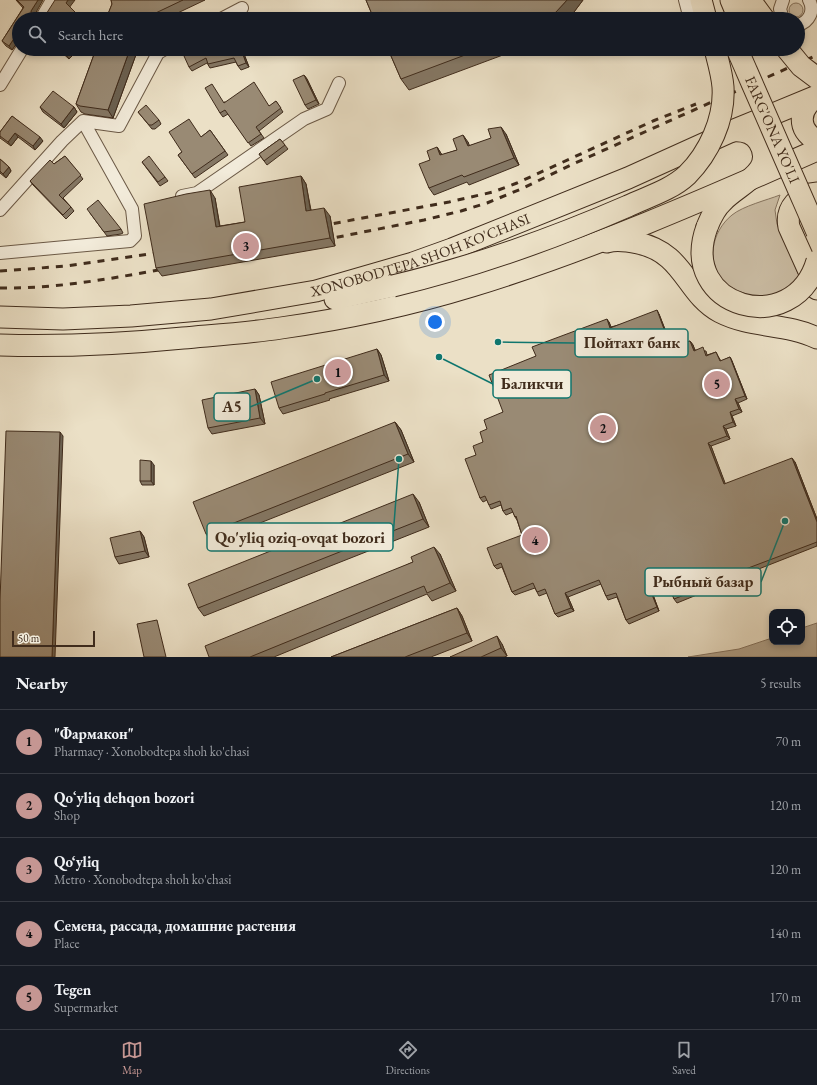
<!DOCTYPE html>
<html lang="en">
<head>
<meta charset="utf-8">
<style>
  body { margin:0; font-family:"EB Garamond",serif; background:#242831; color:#f1f3f6 }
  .controls { position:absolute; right:12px; bottom:12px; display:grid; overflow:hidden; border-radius:8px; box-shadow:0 2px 6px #0003 }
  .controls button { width:36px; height:36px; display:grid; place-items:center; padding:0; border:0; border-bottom:1px solid #363941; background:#171b24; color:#f1f3f6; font:20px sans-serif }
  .scale { position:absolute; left:12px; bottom:10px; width:83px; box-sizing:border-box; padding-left:4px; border:2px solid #402c1c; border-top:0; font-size:11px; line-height:14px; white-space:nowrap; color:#402c1c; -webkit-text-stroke:3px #f2ebda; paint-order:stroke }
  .you { position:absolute; left:435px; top:322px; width:14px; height:14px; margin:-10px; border:3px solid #fff; border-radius:50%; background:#1a73e8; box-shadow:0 0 0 6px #1a73e833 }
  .badge { display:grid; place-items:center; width:26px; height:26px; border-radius:50%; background:#c59692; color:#111; font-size:13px; font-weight:700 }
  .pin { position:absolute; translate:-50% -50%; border:2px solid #fff; box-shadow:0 1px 4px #0006 }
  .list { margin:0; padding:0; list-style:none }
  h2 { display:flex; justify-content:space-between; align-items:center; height:52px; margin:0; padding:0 16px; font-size:17px }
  h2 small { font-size:13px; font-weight:400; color:#9ea1a6 }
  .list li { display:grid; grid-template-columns:26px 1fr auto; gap:12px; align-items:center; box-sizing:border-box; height:64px; padding:0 16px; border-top:1px solid #363941 }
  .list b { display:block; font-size:15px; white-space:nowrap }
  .list p { margin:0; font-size:13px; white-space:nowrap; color:#9ea1a6 }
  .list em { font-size:13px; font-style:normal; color:#9ea1a6 }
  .icon { flex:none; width:22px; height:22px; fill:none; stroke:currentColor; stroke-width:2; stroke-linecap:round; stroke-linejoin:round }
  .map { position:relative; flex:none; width:817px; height:657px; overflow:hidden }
  .search { position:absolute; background:#171b24; box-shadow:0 2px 6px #0003; left:12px; right:12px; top:12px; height:44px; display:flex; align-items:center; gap:10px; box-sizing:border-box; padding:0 14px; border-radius:22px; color:#9ea1a6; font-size:15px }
  .sheet { height:372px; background:#171b24 }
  nav { display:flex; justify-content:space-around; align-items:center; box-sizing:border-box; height:56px; border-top:1px solid #363941; background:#171b24; font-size:11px; color:#9ea1a6 }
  nav a { display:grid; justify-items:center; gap:2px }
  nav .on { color:#c59692 }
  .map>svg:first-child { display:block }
  .green { fill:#cec1a9; stroke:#877662 }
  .water { fill:#b1a38c; stroke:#84735f }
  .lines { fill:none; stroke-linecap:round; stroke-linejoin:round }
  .street-casing { stroke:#6b5946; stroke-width:14 }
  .highway-casing { stroke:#402c1c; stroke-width:23 }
  .street { stroke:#f2ebda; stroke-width:12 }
  .highway { stroke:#ebe0c6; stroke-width:21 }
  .rail { stroke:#402c1c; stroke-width:3; stroke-dasharray:7 7; stroke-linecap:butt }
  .highway-bridge-casing { stroke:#402c1c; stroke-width:23; stroke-linecap:butt }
  .highway-bridge { stroke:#ebe0c6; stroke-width:21 }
  .wall { fill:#847764; stroke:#402c1c }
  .shaded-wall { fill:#6b6151; stroke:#402c1c }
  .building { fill:#998a74; stroke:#402c1c }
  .labels { text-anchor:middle; stroke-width:4; stroke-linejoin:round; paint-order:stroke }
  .street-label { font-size:15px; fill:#402c1c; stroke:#f2ebda }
  .leader { fill:none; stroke:#0f766e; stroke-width:1.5 }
  .callout-dot { fill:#0f766e; stroke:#f2ebda; stroke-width:1.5 }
  .callout { fill:#f2ebda; stroke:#0f766e; stroke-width:1.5 }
  .callout-label { font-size:16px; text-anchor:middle; font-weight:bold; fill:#402c1c }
</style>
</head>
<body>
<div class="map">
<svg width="817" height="657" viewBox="0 0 817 657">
  <rect width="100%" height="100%" fill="#ebe0c6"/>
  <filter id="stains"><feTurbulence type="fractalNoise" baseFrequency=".005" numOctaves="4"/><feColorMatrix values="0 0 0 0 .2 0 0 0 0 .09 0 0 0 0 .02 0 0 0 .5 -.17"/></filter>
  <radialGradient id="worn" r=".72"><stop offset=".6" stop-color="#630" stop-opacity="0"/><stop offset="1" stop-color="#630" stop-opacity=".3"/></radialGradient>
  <path class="green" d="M789 10a7 7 0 1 1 14 0a7 7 0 1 1-14 0Z
    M780,195L775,210L777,224L800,278C792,285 783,293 772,296C760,299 750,296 739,291C735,289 729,287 726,284C705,264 711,232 732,215C743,206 767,200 780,195Z"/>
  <path class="water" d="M817,623V657H688L739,649L772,638V642H802V628Z"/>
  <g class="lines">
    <g class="street-casing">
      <path id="street" d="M685,0L690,19
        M783,0L780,9L783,19
        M41,19L52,0
        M221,19L242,8
        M798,25C809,22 815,11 809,0
        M0,85L22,49
        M182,196L197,193L304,119L327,109L339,83
        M0,210L62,141L83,121L119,126L158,53L165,49
        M0,253L130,241L135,236L132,209L83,121"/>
    </g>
    <g class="highway-casing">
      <g id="highway">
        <path d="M701,0L706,19"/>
        <path d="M731,0L739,19"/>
        <path d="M750,0L764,19"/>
        <path d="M816,97C798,110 797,129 817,141"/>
        <path d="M817,193C799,194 785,208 789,227L817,289"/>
        <path d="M707,227C711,217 715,208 723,201C739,184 777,171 759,142C753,132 743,130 732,131"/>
        <path d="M607,242C617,239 628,241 638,243C685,253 685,293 720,312C751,328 786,323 817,338"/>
        <path d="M335,299L393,286"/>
        <path id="s1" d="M0,317L63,319L131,316L211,309L316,291L413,263L452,249L628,178L732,131L817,96"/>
        <path d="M0,345C62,347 122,344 183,338C216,335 248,333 281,328C345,319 410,305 472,286C590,250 704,200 817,150"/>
      </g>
    </g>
    <use href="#street" class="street"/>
    <use href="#highway" class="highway"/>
    <path class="rail" d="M320,226L449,202L493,192L517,183L653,121L696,104
      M323,240L424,220L461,211L487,203L521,189L573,164L817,55
      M0,271L67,266L164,252
      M0,288C57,289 114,278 169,268"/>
    <g class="highway-bridge-casing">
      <g id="highway-bridge">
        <path id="s2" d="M737,49L817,232"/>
        <path d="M787,49L801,66L817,78"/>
        <path d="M707,227C677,308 794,340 817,261"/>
        <path d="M393,286C473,267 552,239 628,206C647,197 671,190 687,175C709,153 725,119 723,87C722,74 718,61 715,49"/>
      </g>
    </g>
    <use href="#highway-bridge" class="highway-bridge"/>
  </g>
  <path class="wall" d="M16,0L34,16L19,19V40L12,50L6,46L2,41L23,8Z
    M111,0H205L165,19H106L112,4Z
    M366,0H583L574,12L568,19H374Z
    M58,49H79L69,59Z
    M96,49H138L113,118L85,114L81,112L76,104Z
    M218,49H242L249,67L241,70L238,66L236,62L210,68L207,63L192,71L189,67L197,54Z
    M388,49H519L409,90L401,79Z
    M304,75L307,79L319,104L308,109L305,105Z
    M276,101L283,112L259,131L264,138L251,146L228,114L223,117L220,113L224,102L270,106Z
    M40,107H74L77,112L64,128L43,112Z
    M138,112L159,120L161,124L155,129H152Z
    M12,116L43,141L35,150L18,137L11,146L0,138V132Z
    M210,130L228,155L195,178L178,155Z
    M506,134L519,165L469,185L467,182L434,195L429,188L430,160L437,147L442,155L457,150L468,142L469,146Z
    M280,139L288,149L267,165L259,154Z
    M65,156L83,179L63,198L71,207L74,211L66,219L33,185L30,181Z
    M0,159L9,167L11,171L6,178L0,173Z
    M142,162L165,177L168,181L160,186Z
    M301,176L306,184L311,210L330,216L335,246L162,276L156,268L215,198L220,226L245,222Z
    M90,213L121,229L123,233L121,234L107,236Z
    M659,314L672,348L690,341L693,345L695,350L706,351L707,355L716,352L718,356L721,361L730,357L732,361L747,399L738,403L742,412L732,416L736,426L726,429L730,439L711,446L725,484L795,462L817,519V546L746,574V575L677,603L674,599L665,577L649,584L659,611L629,624L626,620L617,597L608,600L606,596L601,584L568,597L574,611L558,617L555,614L547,593L539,596L535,588L515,595L512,592L502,567L497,569L494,566L522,535L517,520L515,517L513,512L506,515L503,511L501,505L491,509L489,505L487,500L483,502L480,498L476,455L483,442L487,429L503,412L536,356L609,322L611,327Z
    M377,349L381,355L389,381L329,399L330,400L283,414L279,408Z
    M255,389L259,395L265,424L212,434L208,428Z
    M395,422L401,430L414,462L212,542L206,534Z
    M154,465V485H142L140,481Z
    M419,502L429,527L204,616L198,608Z
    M140,531L144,537L149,557L119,564L115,557Z
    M440,554L456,591L432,601L427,594L274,657H209L413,562Z
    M457,608L462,616L472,641L431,657H331Z
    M502,644L507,656L504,657H450Z"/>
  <path class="shaded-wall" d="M38,0H43L34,16V19H32L31,18V11Z
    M68,0H75L69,8L66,3Z
    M567,0H583L574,12L568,19H561L556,12Z
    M19,31V40L12,50L9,46Z
    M72,49H79L69,59L66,55Z
    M130,49H138L113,118L108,110Z
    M241,49H242L249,67L246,63Z
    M304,75L307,79L319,104L316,100Z
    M74,107L77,112L64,128L61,124Z
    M501,127L506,134L519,165L514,158Z
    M15,133L18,137L11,146L8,142Z
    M463,135L468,142L473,154L468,146Z
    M40,137L43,141L35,150L33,146Z
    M437,147L442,155H440Z
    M9,167L11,171L6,178L3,174Z
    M301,176L306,184L312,219L306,211Z
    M210,190L215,198L221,235L216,227Z
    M324,208L330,216L335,246L330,238Z
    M657,310L659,314L674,352L671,348Z
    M607,319L609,322L613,332L610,328Z
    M690,341L693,345L696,354L694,351Z
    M377,349L381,355L389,381L384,375Z
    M730,357L732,361L747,399L745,396Z
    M255,389L259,395L265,424L260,418Z
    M735,399L738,403L742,412L739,409Z
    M730,412L732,416L736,426L733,422Z
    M395,422L401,430L414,462L408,454Z
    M723,426L726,429L730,439L727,436Z
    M60,432L63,436L55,657H52Z
    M708,443L711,446L727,488L724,484Z
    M792,458L795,462L817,519V522Z
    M151,461L154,465V485L151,481Z
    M413,494L419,502L429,527L423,519Z
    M140,531L144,537L149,557L145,551Z
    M434,547L440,554L456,591L450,583Z
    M646,580L649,584L659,611L657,607Z
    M565,593L568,597L574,611L571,608Z
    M457,608L462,616L472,641L467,633Z
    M497,636L502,644L507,656L501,648Z"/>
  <path class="building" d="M17,0H38L31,11V18L32,19H19V31L9,46L2,41L24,7Z
    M55,0H68L66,3L80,17L79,19H43Z
    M111,0H183L143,19H106L112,4Z
    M366,0H567L556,12L547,19H374Z
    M256,15L259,19H249Z
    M59,49H72L66,55Z
    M96,49H130L108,110L80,106L76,104Z
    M218,49H241L246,63L238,66L234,58L208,64L206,58L189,67L184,56L195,50L197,54Z
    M388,49H481L401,79Z
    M304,75L316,100L305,105L293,80Z
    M254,82L269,106L276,101L281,108L256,127L261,134L248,143L225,110L220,113L205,88L212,84L224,103Z
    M53,91L74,107L61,124L40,107Z
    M146,105L159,120L152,125H149L138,112Z
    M12,116L40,137L33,146L15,133L8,142L0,136V132Z
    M189,119L201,137L210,130L225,151L192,174L178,155L182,152L169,132Z
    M501,127L514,158L464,177L462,175L429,188L419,164L430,160L427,151L437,147L440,155L457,150L453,139L463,135L468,146L491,138L488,129Z
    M280,139L285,145L264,161L259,154Z
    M65,156L81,175L59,195L71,207L63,215L30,181L50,160L54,164Z
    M149,156L165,177L158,182L142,162Z
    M0,159L9,167L3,174L0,171Z
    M301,176L306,211L324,208L330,238L156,268L144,204L186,194L210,190L216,227L245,222L239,187Z
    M98,200L121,229L118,230L104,232L87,209Z
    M657,310L671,348L690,341L694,351L703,347L706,356L716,352L720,361L730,357L745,396L735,399L739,409L730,412L733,422L723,426L727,436L708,443L724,484L792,458L817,522V542L743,570L744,572L674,599L664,573L646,580L657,607L626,620L616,593L606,596L599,580L565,593L571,608L555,614L545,589L537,592L533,583L512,592L501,563L494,566L487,548L522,535L516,516L515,517L511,508L503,511L500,501L489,505L485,496L480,498L465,459L476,455L473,446L483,442L480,432L487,429L484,420L503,412L489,375L536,356L532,347L607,319L610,328Z
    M377,349L384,375L325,393V394L279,408L271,382Z
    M255,389L260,418L208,428L202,400Z
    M395,422L408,454L206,534L193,502Z
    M6,431L60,432L52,657H0V601Z
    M140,460L151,461V481H140Z
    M413,494L423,519L198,608L188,584Z
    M140,531L145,551L115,557L110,538Z
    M434,547L450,583L427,593L424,586L250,657H209L205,646L413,562L411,557Z
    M457,608L467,633L405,657H331Z
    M157,620L166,657H144L137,624Z
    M497,636L501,648L481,657H450Z"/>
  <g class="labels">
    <g class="street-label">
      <text dy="5" stroke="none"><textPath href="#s2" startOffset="88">FARG'ONA YO'LI</textPath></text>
      <text dy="5" stroke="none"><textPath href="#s1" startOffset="428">XONOBODTEPA SHOH KO'CHASI</textPath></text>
    </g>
  </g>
  <path class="leader" d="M498 342L575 343M439 357L493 384M317 379L250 407M399 459L393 537M785 521L761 582"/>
  <g class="callout-dot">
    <circle cx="498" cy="342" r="4"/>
    <circle cx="439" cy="357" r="4"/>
    <circle cx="317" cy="379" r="4"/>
    <circle cx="399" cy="459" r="4"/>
    <circle cx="785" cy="521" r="4"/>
  </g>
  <g class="callout">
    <rect x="575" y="329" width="113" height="28" rx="4"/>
    <rect x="493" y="370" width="78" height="28" rx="4"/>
    <rect x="214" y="393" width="36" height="28" rx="4"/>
    <rect x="207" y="523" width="186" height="28" rx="4"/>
    <rect x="645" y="568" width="116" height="28" rx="4"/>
  </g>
  <g class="callout-label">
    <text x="632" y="348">Пойтахт банк</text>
    <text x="532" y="389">Баликчи</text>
    <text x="232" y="412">А5</text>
    <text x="300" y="543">Qo'yliq oziq-ovqat bozori</text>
    <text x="703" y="587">Рыбный базар</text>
  </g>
  <rect width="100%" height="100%" filter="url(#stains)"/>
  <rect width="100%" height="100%" fill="url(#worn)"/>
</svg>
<div class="controls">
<button><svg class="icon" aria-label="locate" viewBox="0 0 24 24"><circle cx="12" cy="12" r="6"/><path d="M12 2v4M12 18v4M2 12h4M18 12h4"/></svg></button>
</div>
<div class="scale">50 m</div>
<div class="you"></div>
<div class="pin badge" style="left:338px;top:372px">1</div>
<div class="pin badge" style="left:603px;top:428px">2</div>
<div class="pin badge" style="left:246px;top:246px">3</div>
<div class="pin badge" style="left:535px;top:540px">4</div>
<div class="pin badge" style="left:717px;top:384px">5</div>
<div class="search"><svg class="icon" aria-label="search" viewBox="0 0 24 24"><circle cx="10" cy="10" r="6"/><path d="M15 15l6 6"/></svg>Search here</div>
</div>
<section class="sheet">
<h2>Nearby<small>5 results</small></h2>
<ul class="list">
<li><span class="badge">1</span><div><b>&quot;Фармакон&quot;</b><p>Pharmacy · Xonobodtepa shoh ko'chasi</p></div><em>70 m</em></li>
<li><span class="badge">2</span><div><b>Qoʻyliq dehqon bozori</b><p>Shop</p></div><em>120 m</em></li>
<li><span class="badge">3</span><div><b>Qo‘yliq</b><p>Metro · Xonobodtepa shoh ko'chasi</p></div><em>120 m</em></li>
<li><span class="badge">4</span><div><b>Семена, рассада, домашние растения</b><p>Place</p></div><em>140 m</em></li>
<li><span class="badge">5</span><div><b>Tegen</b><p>Supermarket</p></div><em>170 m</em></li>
</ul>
</section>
<nav>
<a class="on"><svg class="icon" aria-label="map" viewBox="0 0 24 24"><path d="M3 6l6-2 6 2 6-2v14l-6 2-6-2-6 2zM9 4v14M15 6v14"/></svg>Map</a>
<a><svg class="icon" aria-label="directions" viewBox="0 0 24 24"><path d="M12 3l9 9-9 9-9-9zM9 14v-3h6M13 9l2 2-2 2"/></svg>Directions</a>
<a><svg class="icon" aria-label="saved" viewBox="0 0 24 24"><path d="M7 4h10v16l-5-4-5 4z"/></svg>Saved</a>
</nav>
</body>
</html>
